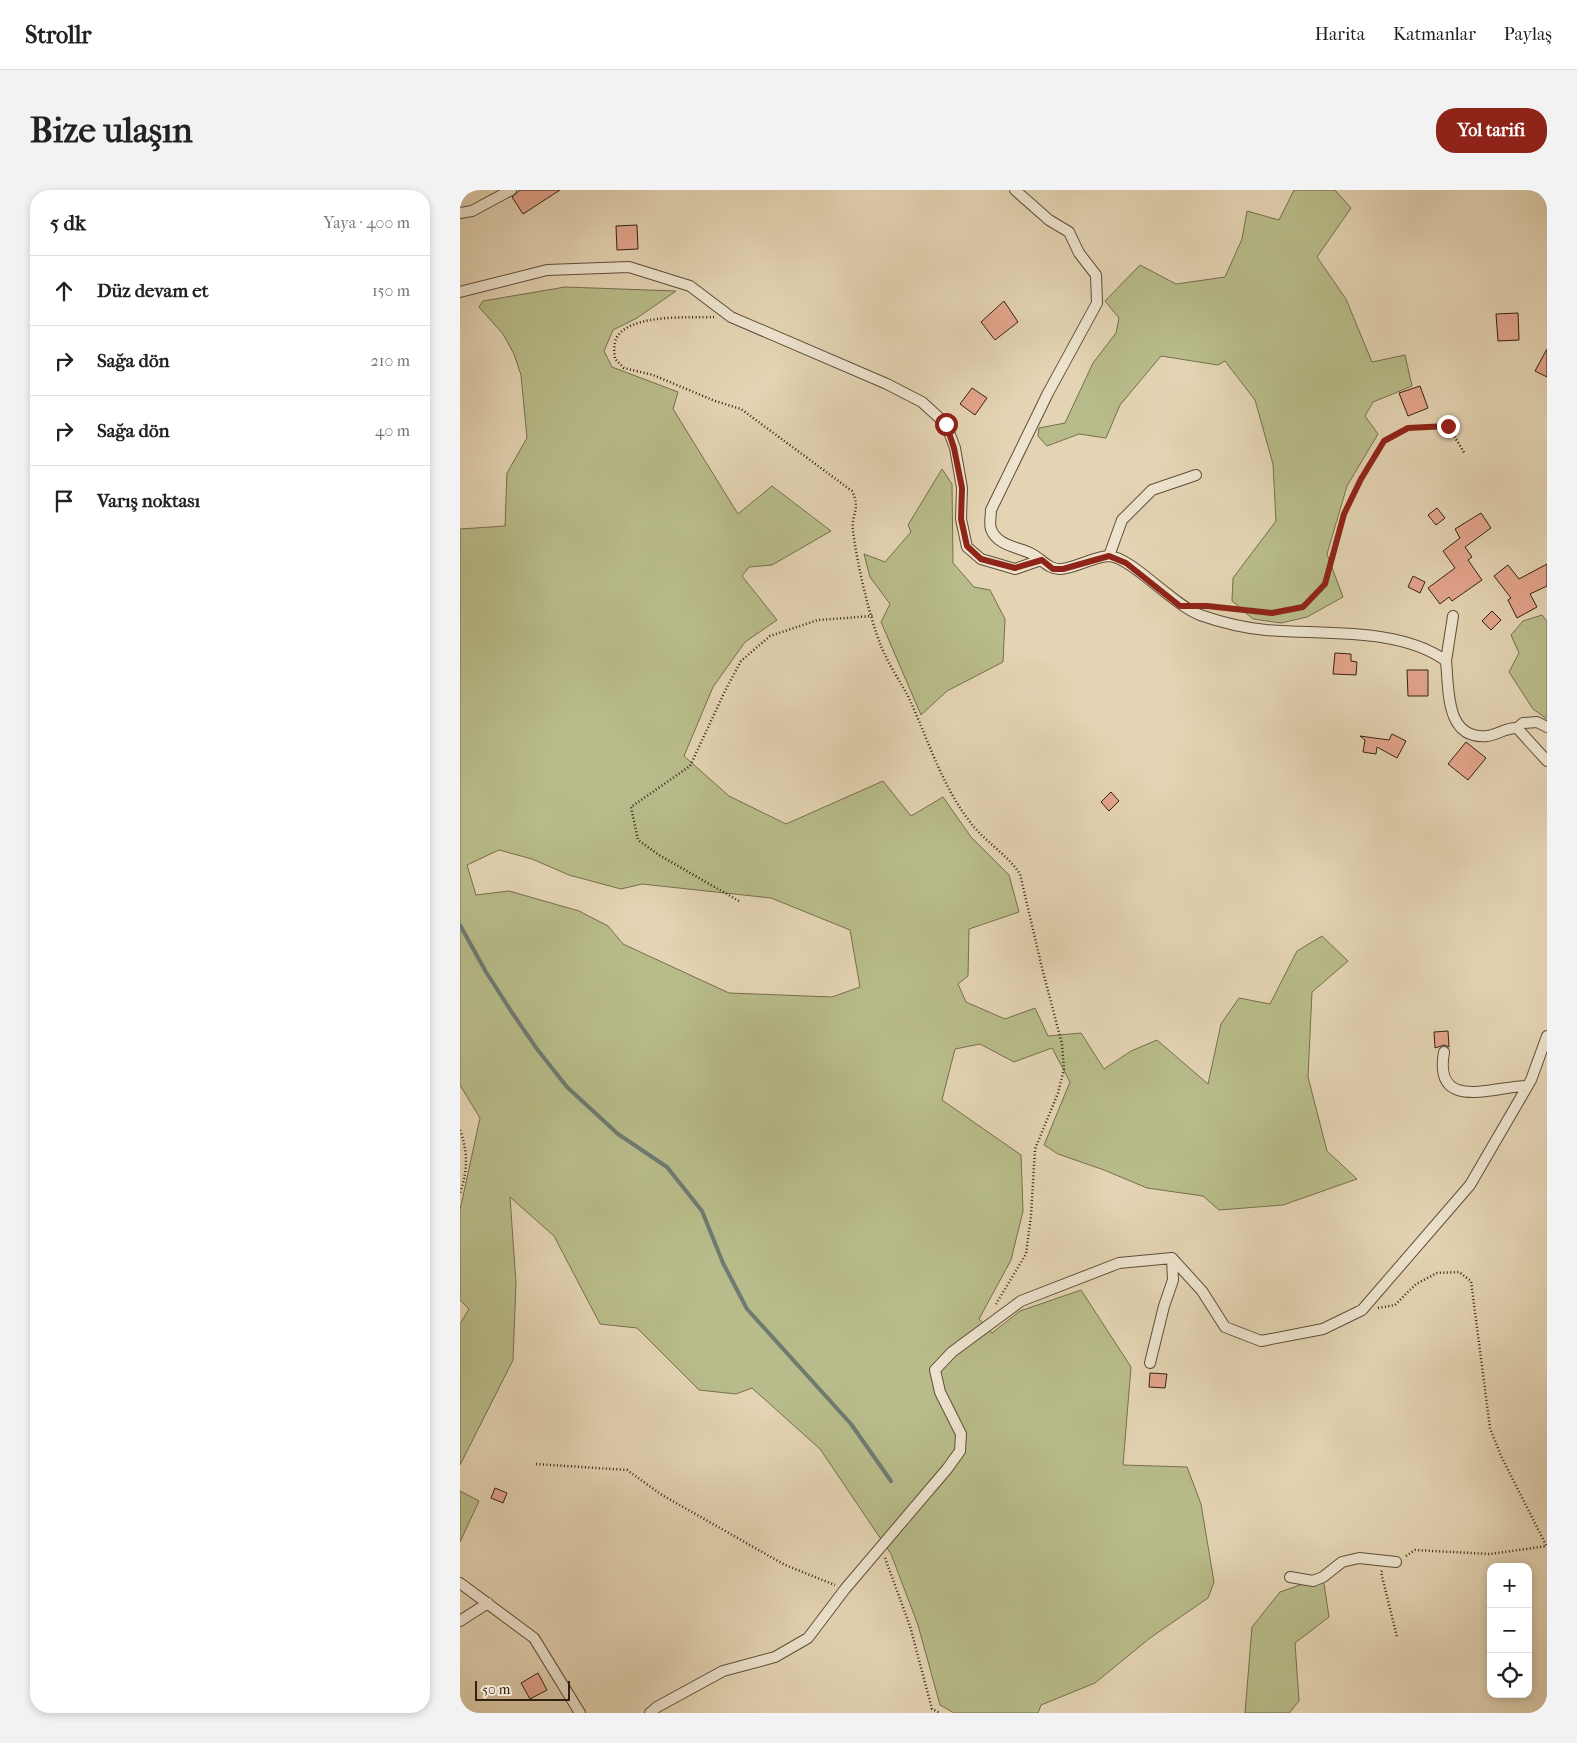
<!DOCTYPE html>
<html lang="tr">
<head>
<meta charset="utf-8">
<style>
  body { margin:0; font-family:"IM FELL French Canon",serif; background:#f2f2f2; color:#222 }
  .controls { position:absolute; right:15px; bottom:15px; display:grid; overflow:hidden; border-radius:10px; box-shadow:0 2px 8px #0003 }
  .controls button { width:45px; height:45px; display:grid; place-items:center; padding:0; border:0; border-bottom:1px solid #e0e0e0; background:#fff; color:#222; font:25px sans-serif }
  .scale { position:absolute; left:15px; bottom:12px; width:95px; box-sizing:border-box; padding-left:5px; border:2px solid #332210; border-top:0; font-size:14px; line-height:18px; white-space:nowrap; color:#332210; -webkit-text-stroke:4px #ede3ce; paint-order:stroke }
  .stop { position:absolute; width:15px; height:15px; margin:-11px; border:4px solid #8f2418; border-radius:50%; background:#fff }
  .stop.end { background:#8f2418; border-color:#fff; box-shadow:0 1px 5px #0008 }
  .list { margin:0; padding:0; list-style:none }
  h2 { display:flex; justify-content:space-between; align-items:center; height:65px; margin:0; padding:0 20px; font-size:21px }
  h2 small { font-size:16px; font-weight:400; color:#767676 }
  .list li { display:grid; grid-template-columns:32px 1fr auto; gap:15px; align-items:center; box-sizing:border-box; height:70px; padding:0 20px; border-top:1px solid #e0e0e0 }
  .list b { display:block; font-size:19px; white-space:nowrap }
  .list em { font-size:16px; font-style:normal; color:#767676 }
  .icon { flex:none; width:28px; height:28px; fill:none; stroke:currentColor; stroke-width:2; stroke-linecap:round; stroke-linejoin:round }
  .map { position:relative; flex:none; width:1087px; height:1523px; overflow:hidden; border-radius:20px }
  header { display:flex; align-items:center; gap:30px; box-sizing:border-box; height:70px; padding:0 25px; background:#fff; border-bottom:1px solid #e0e0e0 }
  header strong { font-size:24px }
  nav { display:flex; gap:28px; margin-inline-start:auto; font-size:18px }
  .intro { display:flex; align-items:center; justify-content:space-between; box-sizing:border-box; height:120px; padding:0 30px }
  h1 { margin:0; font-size:35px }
  .button { padding:12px 22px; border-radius:20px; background:#8f2418; color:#fff; font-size:18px; font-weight:700 }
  main { display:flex; gap:30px; padding:0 30px }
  aside { flex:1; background:#fff; border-radius:20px; box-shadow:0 2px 8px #0003 }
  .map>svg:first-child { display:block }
  .green { fill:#b8bc8a; stroke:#766f4d; fill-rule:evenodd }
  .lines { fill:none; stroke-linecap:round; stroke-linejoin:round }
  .stream { stroke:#6e7b71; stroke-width:4 }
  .building { fill:#e4a58d; stroke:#332210 }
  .street-casing { stroke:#5f4e39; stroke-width:12 }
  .path { stroke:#332210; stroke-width:2.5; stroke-dasharray:1 2.5; stroke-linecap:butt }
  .street { stroke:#ede3ce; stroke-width:10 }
  .route { stroke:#8f2418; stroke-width:6 }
</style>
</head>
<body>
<header>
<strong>Strollr</strong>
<nav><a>Harita</a><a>Katmanlar</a><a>Paylaş</a></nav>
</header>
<div class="intro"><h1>Bize ulaşın</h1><a class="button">Yol tarifi</a></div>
<main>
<aside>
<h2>5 dk<small>Yaya · 400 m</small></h2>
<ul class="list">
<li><svg class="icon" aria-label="ahead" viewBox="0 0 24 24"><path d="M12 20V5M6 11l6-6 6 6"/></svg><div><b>Düz devam et</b></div><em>150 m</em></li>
<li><svg class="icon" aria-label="right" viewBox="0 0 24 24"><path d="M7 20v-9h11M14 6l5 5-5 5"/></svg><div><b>Sağa dön</b></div><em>210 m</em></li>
<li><svg class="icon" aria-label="right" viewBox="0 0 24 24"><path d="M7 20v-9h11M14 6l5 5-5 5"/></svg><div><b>Sağa dön</b></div><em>40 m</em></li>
<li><svg class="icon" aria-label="arrive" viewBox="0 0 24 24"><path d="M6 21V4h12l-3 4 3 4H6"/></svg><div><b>Varış noktası</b></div></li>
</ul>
</aside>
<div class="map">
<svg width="1087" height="1523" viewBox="0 0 1087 1523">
  <rect width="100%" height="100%" fill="#e4d4b3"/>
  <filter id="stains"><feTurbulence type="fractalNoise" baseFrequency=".004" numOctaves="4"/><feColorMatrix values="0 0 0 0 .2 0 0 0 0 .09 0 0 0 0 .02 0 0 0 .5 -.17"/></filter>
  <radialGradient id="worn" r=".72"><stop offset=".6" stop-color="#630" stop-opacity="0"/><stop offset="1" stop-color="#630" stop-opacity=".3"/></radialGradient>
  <path class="green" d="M834,0H875L891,18L857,67L886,109L912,172L945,165L952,196L913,212L905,226L918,244L887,296L867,364L883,407L847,427L821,433L793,429L772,411L773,388L816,331L813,274L795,210L765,171L758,175L701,166L660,215L646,248L619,244L587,256L578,246L579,238L605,233L633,173L656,143L659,128L645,111L680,75L716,94L765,87L782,49L787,21L819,30Z
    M105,97L216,101L177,128L153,140L144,161L152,177L218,202L213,219L278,324L312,296L371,341L312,375L289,377L282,386L317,430L285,452L253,497L224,566L269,606L326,634L423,591L451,626L483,607L511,647L549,685L559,722L509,739L508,786L498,794L506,812L545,829L575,818L588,846L621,843L644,879L671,861L697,850L748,894L761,834L779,808L810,814L837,761L862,746L888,771L852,802L848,887L867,961L897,989L823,1015L759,1020L743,1006L687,998L644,980L598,964L584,955L610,892L592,858L554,872L520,854L495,859L482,910L561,965L563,1021L551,1070L519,1129L532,1143L560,1121L621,1100L671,1177L663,1275L727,1277L741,1314L754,1392L748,1408L690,1448L635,1493L581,1515L578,1523H494L480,1515L458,1435L431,1364L360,1259L292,1198L276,1204L239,1200L177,1138L140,1134L94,1046L50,1007L56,1093L53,1170L0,1275V1134L9,1119L0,1110V1020L20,928L0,895V339L45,336L47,283L67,248L61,185L54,164L43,144L19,117L23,111ZM39,660L72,669L109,685L161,699L182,694L311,708L390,740L400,797L372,807L269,803L163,754L148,736L119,721L49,701L16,705L7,675Z
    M482,279L492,294L493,373L514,397L530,400L545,429L543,472L487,501L461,525L421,432L430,414L410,387L404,364L425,372L451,342L448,335Z
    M1082,425L1087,431V529L1073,519L1049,482L1059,463L1051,445L1063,431Z
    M0,1301L19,1311L0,1352Z
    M863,1387L869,1427L835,1453L839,1511L829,1523H785L792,1437L820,1402Z"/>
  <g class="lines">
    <path class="stream" d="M0,735L26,782L51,821L77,859L107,897L158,944L207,977L242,1021L263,1073L287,1119L391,1234L431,1291"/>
  </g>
  <path class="building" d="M60,0H100L63,24L52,7Z
    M177,35L178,59L157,60L156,36Z
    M544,111L558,132L535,150L521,132Z
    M1058,123L1059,150L1038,151L1036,124Z
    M1087,159V187L1075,181Z
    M960,196L968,218L948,226L939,203Z
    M512,198L527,208L515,225L500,214Z
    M977,318L985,328L976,335L968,325Z
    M1021,323L1031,338L1005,357L1012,367L1008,370L1022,390L992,411L989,407L980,414L968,398L995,378L983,361L1000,348L995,339Z
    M1087,374V396L1070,404L1077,417L1057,428L1048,410L1051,408L1034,386L1048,375L1059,389Z
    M953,386L965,392L960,403L948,397Z
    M1032,421L1041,430L1031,440L1022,431Z
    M875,463L891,464V471L897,472L896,485L873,484Z
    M947,480H968V506H948Z
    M932,544L946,551L937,568L917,557L916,564L903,562L905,550L900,546L929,550Z
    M1006,552L1026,568L1008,590L988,574Z
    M651,602L659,611L649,621L641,612Z
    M988,841L989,857L984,855L975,858L974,842Z
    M690,1183L707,1184L705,1198L689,1197Z
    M35,1298L47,1303L43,1313L31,1308Z
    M78,1483L87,1500L70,1509L61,1493Z"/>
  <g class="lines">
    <g class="street-casing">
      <path id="street" d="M555,0L589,30L609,42L619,63L636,85L637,113L588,203L531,320C531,326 529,334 531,339C537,356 559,357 572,364C582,369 589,380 601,379C616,378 635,366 649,366C671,367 713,415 740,425C760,432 785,438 806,440C862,445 940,437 986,471C989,499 985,550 1027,546C1037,545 1047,537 1057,538
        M0,23L12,21L51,0
        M0,102L87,80L169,77L230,96L271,127L427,194L462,212L486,234L495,258L502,298L501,329L507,357L521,369L555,379L581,370
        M649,366L662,330L692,300L736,285
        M986,471L993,426
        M1087,537L1077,532L1063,533L1057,538L1087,571
        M984,862C973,923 1035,896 1067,896
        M690,1173L704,1116L713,1090L712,1068
        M830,1387L853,1391L863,1387L882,1372L899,1368L936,1372
        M0,1393L74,1448L120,1523
        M0,1431L28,1413
        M190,1523L197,1517L263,1481L315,1467L348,1448L385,1399L487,1279L500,1261L501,1244L480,1202L475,1180L492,1162L561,1111L659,1073L712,1068L742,1101L765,1137L801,1151L863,1139L902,1120L1010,995L1071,890L1087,846"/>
    </g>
    <path class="path" d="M254,127C229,128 179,124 160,143C153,150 154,160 155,169L164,178L193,185L255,211L281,219L392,301C401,319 391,324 393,341C397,373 409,426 421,456C428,473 439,490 448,506C468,549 481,594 510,632C525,652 547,664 560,684L582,778L602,854L604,879L598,903L575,959L571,1026L566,1064L536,1114
      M754,417L812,423L843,417L865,394L885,324L901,289L924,251L948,238L988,236L1005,264
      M279,711L199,665L178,650L171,617L230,576L265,501L281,471L310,446L358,430L413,426
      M0,940C8,962 8,980 0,1003
      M918,1118L935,1115L956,1094L977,1083L999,1082L1011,1091L1030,1238L1041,1266L1087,1357
      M76,1274L167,1280L202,1305L325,1375L375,1395
      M946,1366L955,1360L1030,1364L1087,1356
      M425,1368L450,1436L472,1519L480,1523
      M922,1381L921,1382L937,1447"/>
    <use href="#street" class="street"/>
  </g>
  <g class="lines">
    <path class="route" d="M486,234L494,258L502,298L501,329L507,356L521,369L555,378L582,370L593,379H603L649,366L666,373L720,416H747L812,423L843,417L865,394L884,324L901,289L924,251L948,238L988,236"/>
  </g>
  <rect width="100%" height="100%" filter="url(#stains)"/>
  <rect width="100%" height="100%" fill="url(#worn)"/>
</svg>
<div class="controls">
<button>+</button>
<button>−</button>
<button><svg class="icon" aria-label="locate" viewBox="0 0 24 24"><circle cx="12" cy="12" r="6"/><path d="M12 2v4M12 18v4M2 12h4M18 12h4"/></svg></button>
</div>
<div class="scale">50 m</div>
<div class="stop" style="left:486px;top:234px"></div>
<div class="stop end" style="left:988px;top:236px"></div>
</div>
</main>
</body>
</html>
